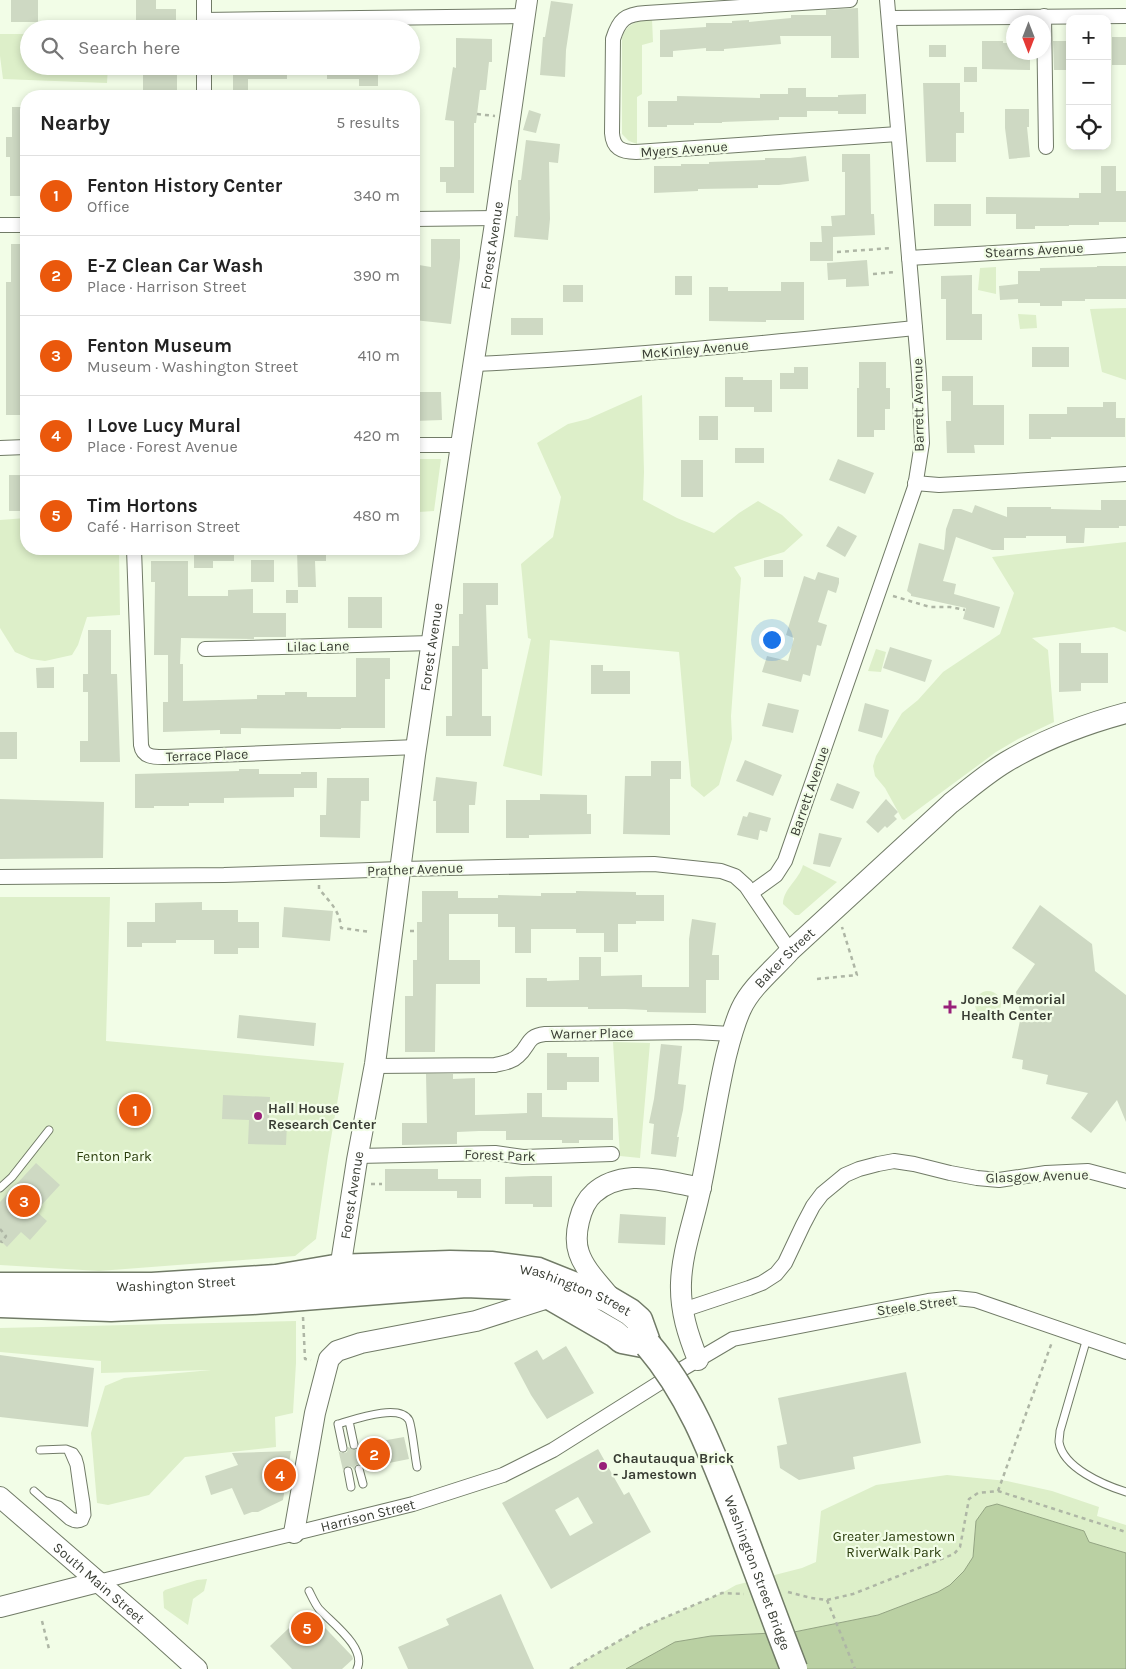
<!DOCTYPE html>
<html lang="en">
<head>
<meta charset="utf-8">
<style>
  body { margin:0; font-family:Karla,sans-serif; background:#f2f2f2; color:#222 }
  .controls { position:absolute; right:15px; top:15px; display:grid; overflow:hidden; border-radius:10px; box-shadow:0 2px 8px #0003 }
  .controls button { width:45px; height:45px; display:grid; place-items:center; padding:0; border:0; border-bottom:1px solid #e0e0e0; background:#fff; color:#222; font:25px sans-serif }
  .compass { position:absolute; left:1006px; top:15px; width:45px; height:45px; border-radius:50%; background:#fff; box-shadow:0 2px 8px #0003; rotate:180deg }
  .you { position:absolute; left:771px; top:639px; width:18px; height:18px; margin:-12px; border:4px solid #fff; border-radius:50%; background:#1a73e8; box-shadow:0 0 0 8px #1a73e833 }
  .badge { display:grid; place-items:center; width:32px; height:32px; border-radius:50%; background:#ea580c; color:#fff; font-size:16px; font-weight:700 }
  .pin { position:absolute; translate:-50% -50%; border:2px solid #fff; box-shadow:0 1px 5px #0006 }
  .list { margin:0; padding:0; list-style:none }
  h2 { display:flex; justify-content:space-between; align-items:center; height:65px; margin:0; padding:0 20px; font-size:21px }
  h2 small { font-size:16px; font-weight:400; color:#767676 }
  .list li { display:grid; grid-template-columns:32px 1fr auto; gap:15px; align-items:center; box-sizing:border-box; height:80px; padding:0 20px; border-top:1px solid #e0e0e0 }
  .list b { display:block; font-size:19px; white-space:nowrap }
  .list p { margin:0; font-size:16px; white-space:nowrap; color:#767676 }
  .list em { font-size:16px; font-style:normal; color:#767676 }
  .icon { flex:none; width:28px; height:28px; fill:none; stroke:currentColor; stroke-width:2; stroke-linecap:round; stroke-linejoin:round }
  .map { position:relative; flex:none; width:1126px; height:1669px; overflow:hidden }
  .search { position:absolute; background:#fff; box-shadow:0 2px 8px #0003; left:20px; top:20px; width:400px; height:55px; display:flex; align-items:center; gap:12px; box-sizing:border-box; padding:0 18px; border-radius:28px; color:#767676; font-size:19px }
  .panel { position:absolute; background:#fff; box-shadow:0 2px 8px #0003; left:20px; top:90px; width:400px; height:465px; border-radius:20px }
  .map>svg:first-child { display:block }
  .green { fill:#ddefc9 }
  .water { fill:#bad0a3; stroke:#93a482 }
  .building { fill:#ced9c3; fill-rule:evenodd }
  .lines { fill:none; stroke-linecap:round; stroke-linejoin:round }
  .lane-casing { stroke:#717b67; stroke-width:9 }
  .street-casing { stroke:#717b67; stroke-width:16 }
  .secondary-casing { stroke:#717b67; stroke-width:22 }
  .highway-casing { stroke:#717b67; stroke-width:29 }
  .path { stroke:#aeb6a5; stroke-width:2.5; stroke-dasharray:4 4; stroke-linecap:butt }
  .lane { stroke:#fff; stroke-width:7 }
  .street { stroke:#fff; stroke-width:14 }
  .secondary { stroke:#fff; stroke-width:20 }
  .highway { stroke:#fff; stroke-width:26 }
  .highway-bridge-casing { stroke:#717b67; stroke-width:29; stroke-linecap:butt }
  .highway-bridge { stroke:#fff; stroke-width:26 }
  .poi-dot { fill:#981f79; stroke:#f2fde7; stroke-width:2 }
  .labels { text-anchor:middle; stroke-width:4.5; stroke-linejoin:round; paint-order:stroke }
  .street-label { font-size:14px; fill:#393d34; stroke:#f2fde7 }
  .poi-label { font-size:14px; font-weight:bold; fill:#393d34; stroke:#f2fde7; text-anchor:start }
  .park-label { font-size:14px; fill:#2a3d0c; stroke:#f2fde7 }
</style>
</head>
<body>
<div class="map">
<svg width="1126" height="1669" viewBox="0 0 1126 1669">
  <rect width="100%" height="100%" fill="#f2fde7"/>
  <path class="green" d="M652,19L653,42L642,45V94L637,97V144L629,141L622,134V38C627,23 637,21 652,19Z
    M0,34H29V66H108L107,83L3,79L0,56Z
    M996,267V294L978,290L980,268Z
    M1126,308V380L1102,372L1090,309Z
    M1018,314L1036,315L1037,328L1020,329Z
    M642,395L644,472L643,500L677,518L714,533L739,513L758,501L782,515L803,535L784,552L734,567L741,578L731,716L732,739L719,785L704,797L691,786L679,652L550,640L542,776L503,766L531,639L528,638L521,564L553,537L561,497L537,443L568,424L588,419Z
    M414,459H441L434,511L419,512L418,496L414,497Z
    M26,518V549H119L120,615L87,617L78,645L72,655L45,661L31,659L15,652L0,628V520Z
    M1126,542V632L1114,627L1032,638L1048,650L1054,722L1018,739L996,752L904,820L902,819L885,788L875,776L873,766L876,756L902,713L918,700L943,672L1000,634L1014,593L992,557Z
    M876,649L886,652L881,672L868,671Z
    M803,865L837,882L799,915H795L783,904C783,889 799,880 803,865Z
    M0,897H110L106,1041L344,1063L328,1156L316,1239L295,1256L99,1271L0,1265Z
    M975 1004a13 13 0 1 1 26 0a13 13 0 1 1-26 0Z
    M613,1042L650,1043L640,1158L620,1156Z
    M296,1321V1363L293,1413L275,1417L276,1447L185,1457L149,1495L108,1505L97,1503L91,1433L105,1386L124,1378L211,1370L101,1373V1361L0,1352V1328Z
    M947,1475L1007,1481L1052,1491L1099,1507L1097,1516L1126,1525V1553L1089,1542L1084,1531L997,1504L986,1507L976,1521L973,1557L964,1571L950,1585L938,1592L878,1615L794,1632L711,1636L675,1642L626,1669H570L643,1627L722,1593L736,1585L802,1568L816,1562L821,1511L876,1485Z
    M207,1579L204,1591L193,1599L188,1625L164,1608L163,1592L165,1590L197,1580Z"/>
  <path class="water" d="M997,1504L1084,1531L1089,1542L1126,1553V1669H626L675,1642L711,1636L794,1632L878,1615L938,1592L950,1585L964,1571L973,1557L976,1521L986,1507Z"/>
  <path class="building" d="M11,0H38V22H11Z
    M136,0H156V9H176V27H136Z
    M551,1L573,4L566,50L565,77L540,75L543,37H545Z
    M858,8L859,58H831V36H780L781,44L724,49V51H706V48L673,51V57H660V30L706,27V23H732V21L749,20V22L791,18V15H826V10Z
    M1112,37H1126V65H1112Z
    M456,38L492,39V62H489L486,90H480L476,123H474V193H446V182H440V167H454V121L445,120L453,67L456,68Z
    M982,41H1003V43H1014V52H1030V70L982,69Z
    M1053,41H1070V70H1054Z
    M929,45H946V57H929Z
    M233,66H287V79H248V96H233Z
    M327,66H378V86H359V79H327Z
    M964,67H977V82H964Z
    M143,70H177V90H143Z
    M923,83H960V112H964V133H956V162H926Z
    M788,88H806V97H838V95L866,94V114H838V111H807V117H779V120L722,122V123H694V125H667V127H648V101H677V96L760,98V94H788Z
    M12,107H26V196H10V157H6V137H12Z
    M1005,109H1029V127H1027L1030,157L1009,159L1005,128Z
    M529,110L541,114L536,133L523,130Z
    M526,140L560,144L558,163L549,162L550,219L548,240L514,237L516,216H518V180H521Z
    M842,154H870L871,214H874L875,235L833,237V261H810V242H822L821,226H832L831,216L845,215V172H842Z
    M806,156L809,181L779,185H758V188L698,189V191L654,193V166H681V164H709V162L765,160V158H790Z
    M1101,166H1116V191H1126V222H1099V225H1069V226H1035V229H1016V214H986V197L1079,198V193H1101Z
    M934,204H971V226H934Z
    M431,239H460V258L451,324L414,320V301L419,265L431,267Z
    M11,244H26V365H22V394H26V415H6V282H11Z
    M867,260L869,286L846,287V279L828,280L827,263Z
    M1097,266H1126V299H1085V301H1062V306H1040V303H1018V299L1000,300L999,286L1018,284V271H1040V268L1097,267Z
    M972,275V314H982V340H946V299H941V276Z
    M675,276H692V295H675Z
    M781,282H804V320H766V322L709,321V287H728V291H781Z
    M563,285H583V302H563Z
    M511,318H543V335H511Z
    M1032,347H1069V367H1032Z
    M859,362H886V388H890V409H885V430H874V437H857V388H859Z
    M794,367H808V389H780V373H794Z
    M942,376H973V405H1004V445H974L975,453H947L946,421H951V391H942Z
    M725,377H743V380H772V412H754V407H725Z
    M414,392H441L442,420L414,421Z
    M1103,402H1116V418H1125V437H1051V439H1029V414H1067V407H1103Z
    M699,416H718V440H699Z
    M735,448H764V463H735Z
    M838,459L874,473L865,494L829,480Z
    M681,460H703V497H681Z
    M9,475H26V511H9Z
    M1101,500H1126V526H1119V528H1085L1084,543H1066V536H1026V538H1004V550H992L956,537L943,581L956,584L954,594L1000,607L994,628L963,619L966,608L911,596V594L907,591L919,543L944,550L946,529L953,509H961L972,513L975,505L1007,517V507H1051V509L1101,510Z
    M838,526L857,536L845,557L826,546Z
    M194,549H234V561H213V568H194Z
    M297,549H326V561H315L316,587H298Z
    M251,560H274V582H251Z
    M764,560H783V577H764Z
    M151,561H188V596H228V590L253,589V613H286V637H254V639L181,638L180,664H183V701L257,699V695H285V692H307V697H356V658H390V679H385V728H341V729L241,728V734H220V730L163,732V702H168V655H154L155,582H151Z
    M818,572L839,578V583L836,593L828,590L818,622L827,625L821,646L817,645L810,676L803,674L801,682L762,672L767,656L788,661L794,638L786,635L804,576L815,580Z
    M463,583H498V605H486L488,669H482V716H491V736H446V716H452V646H459V614H463Z
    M286,590H298V603H286Z
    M348,597H382V628H348Z
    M88,630H111V674H117L120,762H80V741H88V692H83V674H88Z
    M1059,643H1081V653H1108V683H1081V691L1059,692Z
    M890,647L932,660L925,682L883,668Z
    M591,665H603V671H630V694H591Z
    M54,667V688H37L36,668Z
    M768,703L799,710L793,733L762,726Z
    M865,703L889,710L882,738L858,731Z
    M0,732H17V759H0Z
    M745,760L782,775L773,796L736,781Z
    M651,761H681V779H670V835L623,834L625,776H651Z
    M239,769H259V774H301V772H317V788H294V797L224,798V803H189V806H154V808H135V774L239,771Z
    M436,777L477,782L475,805H469V833H436V801H433Z
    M327,778H369V801H361L360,838L320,837V815H326Z
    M837,783L860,792L853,809L830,800Z
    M540,794L587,795V814H591V834L529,835V838H506V800H540Z
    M0,799L104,802L103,858L0,859Z
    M886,799L898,812L894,816L897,819L887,828L885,826L878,833L866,822Z
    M749,812L771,818L767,832L760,830L758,840L737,835L743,816L747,817Z
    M819,833L842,838L830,867L813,864Z
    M422,891H458V898H498V895L541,896V893H576V891L636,892V895H664V921H636V924H618V952H604V933H576V929H531V953H515V927H498V914H449V960H480V984H436L435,1052H405V996H413V960H417V922H422Z
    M202,902V910H238V922H259V948H238V954H214V940H176V943H142V947H127V922H155V903Z
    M1040,905L1092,944L1095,971L1126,995V1122L1117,1100L1091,1133L1071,1118L1088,1093L1046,1084L1048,1075L1022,1069L1023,1060L1012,1058L1021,1016L1016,992L1035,964L1012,948Z
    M284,907L333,911L330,941L282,937Z
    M692,919L716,923L712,955H719V980H706V1013L647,1012V1010L625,1009H588V1007H526V978H547V981L579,980V957H601V976L642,975V987H689V939Z
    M239,1015L316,1023L314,1046L237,1038Z
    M661,1044L682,1046L678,1084L686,1085L683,1110L677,1137H679L676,1157L651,1154L654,1124L649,1123L654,1099Z
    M547,1053H567V1057H599V1082H567V1090H547Z
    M426,1074H453V1079L475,1078V1115L527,1113V1093H542V1117L613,1118V1140H579V1143H562V1140H506V1131H479L457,1132V1144L402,1145V1123H427Z
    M223,1095L270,1097L269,1123L287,1124L286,1145L248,1144L249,1120L222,1119Z
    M36,1163L60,1185L36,1211L47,1221L30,1240L21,1232L7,1247L0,1240V1202Z
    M385,1169H438V1179H481V1198H457V1191H385Z
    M533,1176H552V1207H533V1204H505V1177Z
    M620,1214L666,1217L665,1245L618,1243Z
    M566,1346L594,1393L547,1419L531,1395L514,1363L537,1350L543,1360Z
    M0,1355L94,1368L88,1427L0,1417Z
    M906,1372L921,1443L853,1457L855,1469L799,1480L780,1468L777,1446L787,1444L778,1398Z
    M404,1437L409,1459L364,1468L362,1465L358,1464L355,1466L354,1470L352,1467L348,1466L343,1470L338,1449L339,1452L344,1453L347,1452L348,1447L355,1450L358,1449L359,1445Z
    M598,1449L624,1495L629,1492L651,1532L551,1589L502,1503ZM578,1497L593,1523L570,1536L555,1510Z
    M291,1451L283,1500L258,1512H252L244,1515L232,1488L211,1495L205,1476L238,1465L232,1453Z
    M501,1594L534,1669H408L398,1647L449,1625L446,1619Z
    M308,1610L352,1656L353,1659L342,1669H292L270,1646Z"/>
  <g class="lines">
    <g class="lane-casing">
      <path id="lane" d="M0,1188L12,1177L49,1130
        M1087,1338L1060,1431C1060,1434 1059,1439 1059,1442C1063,1468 1104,1485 1126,1492
        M349,1421L354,1445
        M343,1448L338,1424C353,1420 399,1403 409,1420C412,1426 415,1458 417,1467
        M359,1469L363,1484
        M348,1471L351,1487
        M34,1491L68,1521C73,1524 79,1525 84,1522L87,1515L86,1503L80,1465L78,1458L74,1452L66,1449L40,1450
        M47,1501L59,1505L72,1516L79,1518L81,1516L74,1465L68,1451
        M309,1591C312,1597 315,1604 319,1609C332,1623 367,1648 357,1669"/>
    </g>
    <g class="street-casing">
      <g id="street">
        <path d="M204,0V28"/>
        <path d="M850,0L646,13C625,14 619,20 613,39L612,133C613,148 621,152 636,152L898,134"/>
        <path d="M1044,16L1046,147"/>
        <path d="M889,18L1126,16"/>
        <path d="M204,20L524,16"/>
        <path d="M204,66V96"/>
        <path d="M414,219L496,218"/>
        <path d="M0,225H26"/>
        <path d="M909,258L1126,245"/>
        <path d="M474,364C622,357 768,343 915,328"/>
        <path d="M414,445H461"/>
        <path d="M0,448L26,447"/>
        <path d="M915,483L939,485L996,482L1126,474"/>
        <path d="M134,549L141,745C143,758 155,757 166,757L417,747"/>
        <path d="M205,649L432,643"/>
        <path d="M0,877L224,875L400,869L654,864L721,871L735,876L746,886L790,951"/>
        <path d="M751,893L776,875L785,861L915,487L922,443L919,374L887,0"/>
        <path d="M374,1066L495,1065C503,1063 512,1062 518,1056C530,1046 526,1036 545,1034L694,1032L732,1034"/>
        <path d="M358,1156L495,1153L523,1157L612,1154"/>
        <path d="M683,1310L749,1288L762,1283L776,1274L785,1263L803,1225L813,1206L822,1194L845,1175L859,1169L878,1164L894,1161L914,1164L950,1173L977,1178L999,1180L1046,1173L1088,1171L1126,1181"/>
        <path id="s1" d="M98,1582L413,1504L503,1475L553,1450L672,1375L733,1339L928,1301L956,1298L975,1300L1126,1352"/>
      </g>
    </g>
    <g class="secondary-casing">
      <g id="secondary">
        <path id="s2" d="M338,1282L357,1160L375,1064L415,755L461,445L494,230L527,0"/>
        <path d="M612,1300C601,1285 585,1271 579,1253C573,1236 580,1205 594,1193C604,1184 619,1179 633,1178C655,1177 679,1184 701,1188"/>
        <path id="s3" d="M698,1360C688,1335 680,1311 681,1283C682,1250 695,1218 701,1186C710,1143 716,1099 726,1056C730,1040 734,1024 741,1009C751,987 774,969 790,951L951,803C969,789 986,774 1006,762C1043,740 1085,724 1126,713"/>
        <path id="s4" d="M0,1497L148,1625L197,1669"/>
        <path d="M294,1533L315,1413L329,1359L337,1351L361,1343L476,1321L551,1297"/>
        <path d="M0,1607L98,1582"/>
      </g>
    </g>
    <g class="highway-casing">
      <g id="highway">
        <path id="s5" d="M0,1286H152L276,1278L335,1268L450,1264L491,1265L538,1271L608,1299L630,1312L639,1320L648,1345L622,1340L615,1334L551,1297L512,1286L466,1284L252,1301L111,1308L0,1304"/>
      </g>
    </g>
    <path class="path" d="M477,114L495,116
      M837,252L892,248
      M873,274L896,272
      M893,596L930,607H950L965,610
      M319,885V889C330,902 340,911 341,928L371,932
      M410,931H417
      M817,979L857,975L842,927
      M371,1184H382
      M0,1229L6,1236L2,1242L0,1241
      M303,1317L305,1359L311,1360
      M998,1491L1052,1342
      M788,1592L811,1598L827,1600L853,1594L954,1554L960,1547L969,1499L978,1493L998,1491L1126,1532
      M827,1600L855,1669
      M42,1621L49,1649
      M570,1669L643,1627L722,1593L744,1594"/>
    <use href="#lane" class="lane"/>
    <use href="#street" class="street"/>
    <use href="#secondary" class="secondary"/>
    <use href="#highway" class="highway"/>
    <g class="highway-bridge-casing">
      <g id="highway-bridge">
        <path id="s6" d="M648,1345C690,1394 712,1453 735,1512C755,1565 774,1617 794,1669"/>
      </g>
    </g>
    <use href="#highway-bridge" class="highway-bridge"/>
  </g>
  <g class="poi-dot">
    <path d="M947.5 999.5h5v5h5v5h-5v5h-5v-5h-5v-5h5z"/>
    <circle cx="258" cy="1116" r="5"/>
    <circle cx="603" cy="1466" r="5"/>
  </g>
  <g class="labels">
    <g class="street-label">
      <text transform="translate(684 149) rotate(-4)" y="5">Myers Avenue</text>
      <text dy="5" stroke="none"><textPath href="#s2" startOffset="1048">Forest Avenue</textPath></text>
      <text transform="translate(1034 250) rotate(-3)" y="5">Stearns Avenue</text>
      <text transform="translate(695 349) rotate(-5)" y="5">McKinley Avenue</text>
      <text transform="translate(918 405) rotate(-91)" y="5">Barrett Avenue</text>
      <text transform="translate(318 646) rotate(-1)" y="5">Lilac Lane</text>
      <text dy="5" stroke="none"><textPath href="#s2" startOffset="642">Forest Avenue</textPath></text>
      <text transform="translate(207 755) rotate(-2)" y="5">Terrace Place</text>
      <text transform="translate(809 791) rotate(-71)" y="5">Barrett Avenue</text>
      <text transform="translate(415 869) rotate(-2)" y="5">Prather Avenue</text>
      <text dy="5" stroke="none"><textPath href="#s3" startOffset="428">Baker Street</textPath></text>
      <text transform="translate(592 1033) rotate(-1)" y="5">Warner Place</text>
      <text transform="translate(500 1155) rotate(2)" y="5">Forest Park</text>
      <text transform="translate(1037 1176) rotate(-2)" y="5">Glasgow Avenue</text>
      <text dy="5" stroke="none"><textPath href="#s2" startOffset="88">Forest Avenue</textPath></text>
      <text dy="5" stroke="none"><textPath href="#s5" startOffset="176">Washington Street</textPath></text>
      <text dy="5" stroke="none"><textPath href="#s5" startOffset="581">Washington Street</textPath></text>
      <text transform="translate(917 1305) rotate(-8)" y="5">Steele Street</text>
      <text dy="5" stroke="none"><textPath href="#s1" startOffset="278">Harrison Street</textPath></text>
      <text dy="5" stroke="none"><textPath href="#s6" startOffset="254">Washington Street Bridge</textPath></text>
      <text dy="5" stroke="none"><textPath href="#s4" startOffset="131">South Main Street</textPath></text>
    </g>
    <g class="poi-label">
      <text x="961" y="1004">Jones Memorial<tspan x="961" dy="16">Health Center</tspan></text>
      <text x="268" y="1113">Hall House<tspan x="268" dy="16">Research Center</tspan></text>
      <text x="613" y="1463">Chautauqua Brick<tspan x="613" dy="16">- Jamestown</tspan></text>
    </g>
    <g class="park-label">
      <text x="114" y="1161">Fenton Park</text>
      <text x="894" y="1541">Greater Jamestown<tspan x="894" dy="16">RiverWalk Park</tspan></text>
    </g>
  </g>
</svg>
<div class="controls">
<button>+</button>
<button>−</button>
<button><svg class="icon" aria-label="locate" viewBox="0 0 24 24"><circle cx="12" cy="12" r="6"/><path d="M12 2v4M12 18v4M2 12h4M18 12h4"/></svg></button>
</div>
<svg class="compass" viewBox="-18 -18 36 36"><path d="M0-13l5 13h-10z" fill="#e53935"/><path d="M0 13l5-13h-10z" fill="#767676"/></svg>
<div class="you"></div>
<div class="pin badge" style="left:135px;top:1110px">1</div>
<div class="pin badge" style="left:374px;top:1454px">2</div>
<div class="pin badge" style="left:24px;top:1201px">3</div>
<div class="pin badge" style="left:280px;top:1475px">4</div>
<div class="pin badge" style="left:307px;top:1628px">5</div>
<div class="search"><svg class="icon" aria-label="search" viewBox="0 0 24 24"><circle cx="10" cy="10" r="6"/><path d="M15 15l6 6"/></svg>Search here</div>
<section class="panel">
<h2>Nearby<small>5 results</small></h2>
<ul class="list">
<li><span class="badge">1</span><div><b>Fenton History Center</b><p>Office</p></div><em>340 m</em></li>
<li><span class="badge">2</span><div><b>E-Z Clean Car Wash</b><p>Place · Harrison Street</p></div><em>390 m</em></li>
<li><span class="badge">3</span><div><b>Fenton Museum</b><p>Museum · Washington Street</p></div><em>410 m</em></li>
<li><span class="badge">4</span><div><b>I Love Lucy Mural</b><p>Place · Forest Avenue</p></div><em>420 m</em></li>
<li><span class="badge">5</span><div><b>Tim Hortons</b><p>Café · Harrison Street</p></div><em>480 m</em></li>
</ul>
</section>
</div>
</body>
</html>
